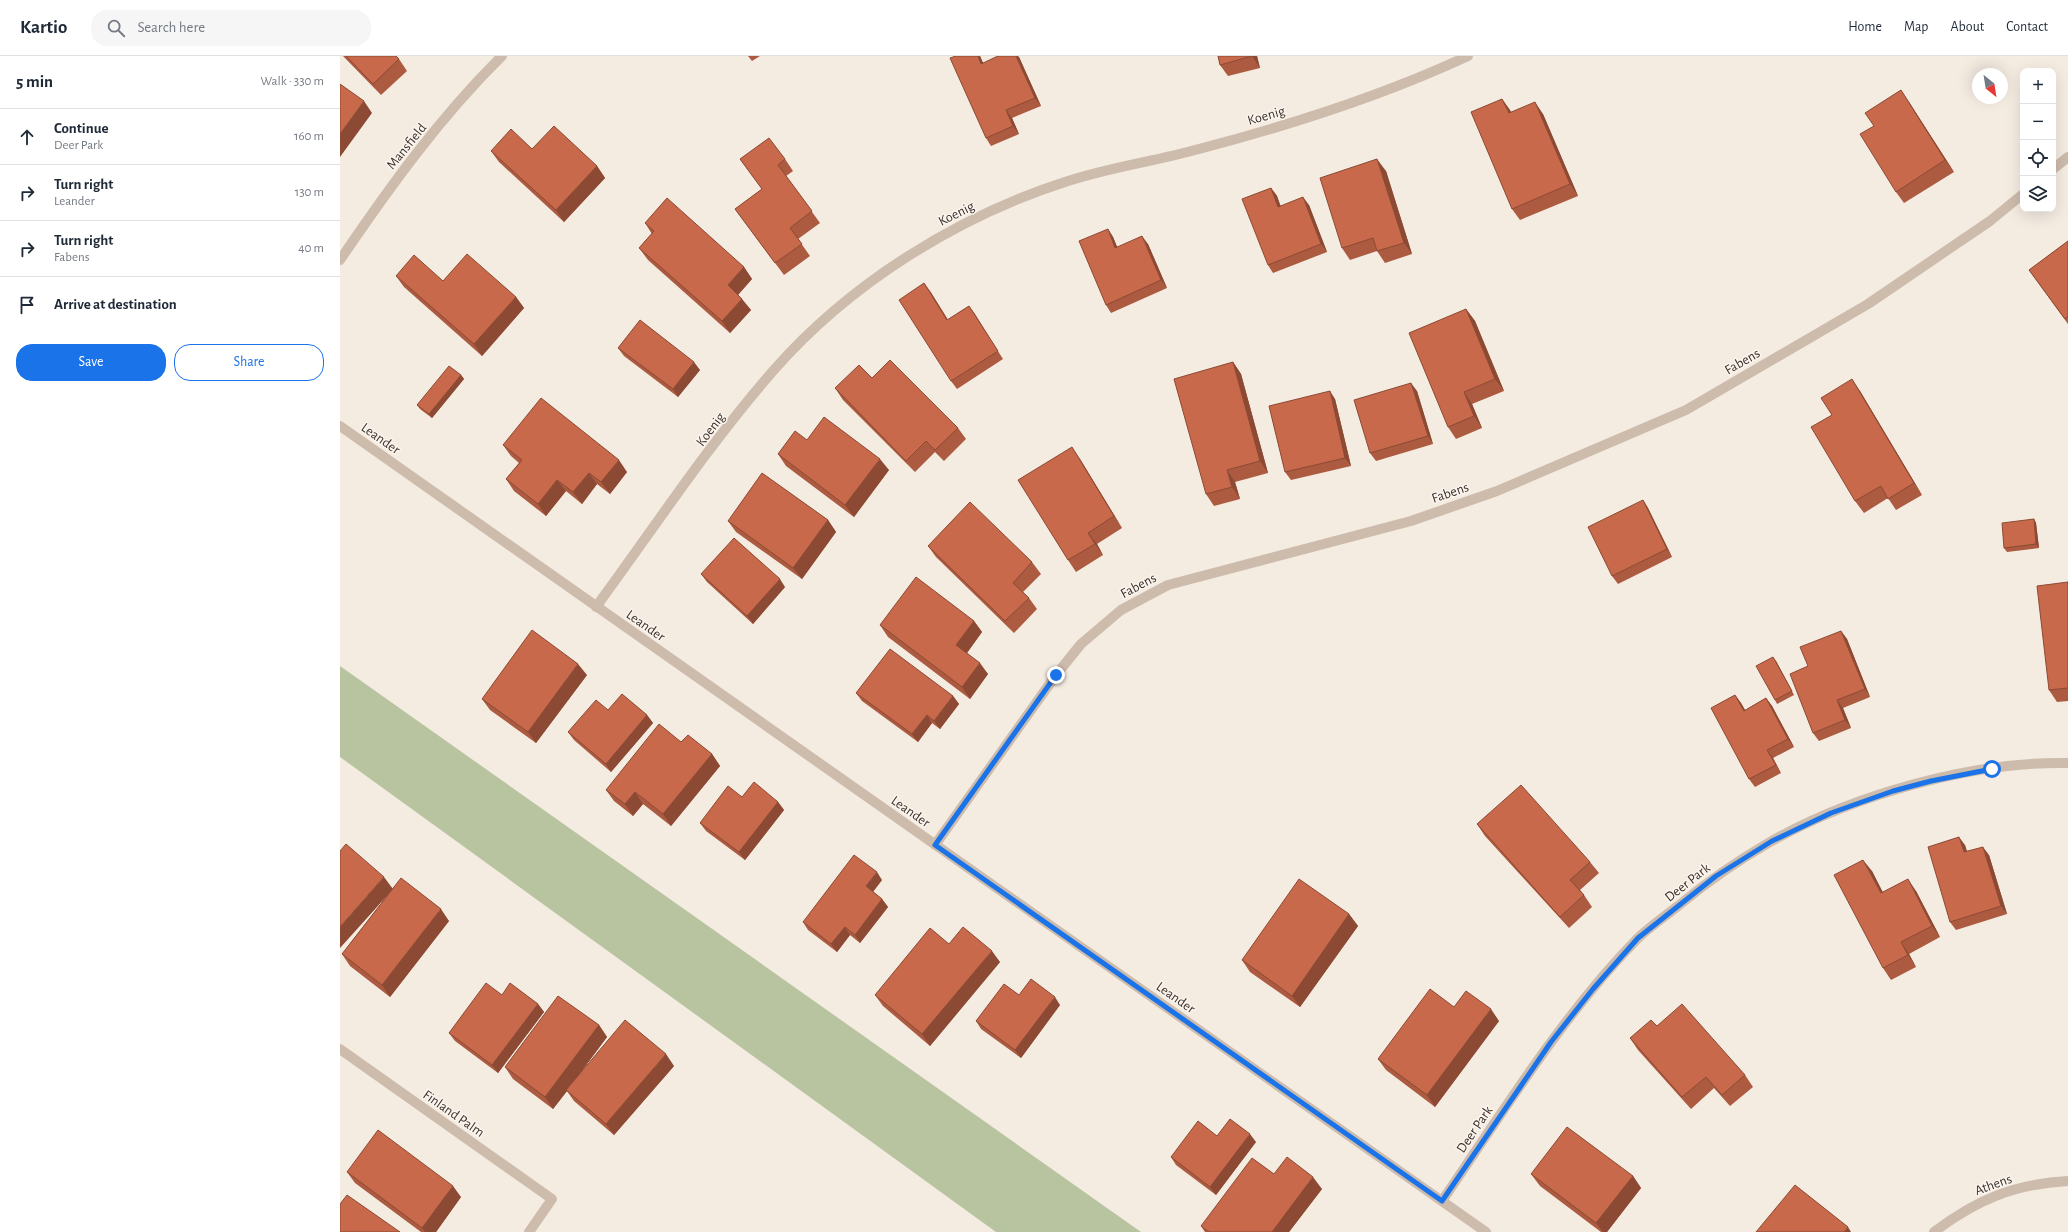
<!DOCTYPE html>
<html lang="en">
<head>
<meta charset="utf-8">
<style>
  body { margin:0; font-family:"Alegreya Sans",sans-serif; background:#f6f6f7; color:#1f2937 }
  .controls { position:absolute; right:12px; top:12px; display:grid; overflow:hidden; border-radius:8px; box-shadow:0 4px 16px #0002 }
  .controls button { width:36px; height:36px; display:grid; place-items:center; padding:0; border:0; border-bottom:1px solid #e0e1e3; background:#fff; color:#1f2937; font:20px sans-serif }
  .compass { position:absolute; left:1632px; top:12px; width:36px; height:36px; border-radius:50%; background:#fff; box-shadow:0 4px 16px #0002; rotate:150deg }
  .stop { position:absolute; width:12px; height:12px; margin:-9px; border:3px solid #1a73e8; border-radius:50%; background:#fff }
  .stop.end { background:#1a73e8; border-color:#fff; box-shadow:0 1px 4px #0008 }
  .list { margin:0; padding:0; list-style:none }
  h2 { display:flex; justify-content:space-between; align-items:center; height:52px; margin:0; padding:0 16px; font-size:17px }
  h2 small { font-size:13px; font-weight:400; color:#747a83 }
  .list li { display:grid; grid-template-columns:26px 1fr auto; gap:12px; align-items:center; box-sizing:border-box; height:56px; padding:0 16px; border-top:1px solid #e0e1e3 }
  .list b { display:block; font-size:15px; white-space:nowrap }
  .list p { margin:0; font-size:13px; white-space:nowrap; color:#747a83 }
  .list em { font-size:13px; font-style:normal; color:#747a83 }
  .actions { display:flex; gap:8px; padding:12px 16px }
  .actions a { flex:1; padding:9px 0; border:1px solid #1a73e8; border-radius:16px; text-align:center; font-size:14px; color:#1a73e8 }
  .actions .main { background:#1a73e8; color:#fff }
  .icon { flex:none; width:22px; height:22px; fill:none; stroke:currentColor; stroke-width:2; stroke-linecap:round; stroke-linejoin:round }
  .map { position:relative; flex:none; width:1728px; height:1176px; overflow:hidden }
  header { display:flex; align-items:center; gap:24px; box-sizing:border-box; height:56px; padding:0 20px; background:#fff; border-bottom:1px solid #e0e1e3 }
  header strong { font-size:19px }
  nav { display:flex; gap:22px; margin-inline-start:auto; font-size:14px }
  .search { width:280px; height:36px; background:#f6f6f7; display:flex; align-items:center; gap:10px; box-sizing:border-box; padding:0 14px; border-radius:16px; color:#747a83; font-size:15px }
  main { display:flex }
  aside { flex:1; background:#fff }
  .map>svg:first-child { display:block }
  .grass { fill:#b8c4a0 }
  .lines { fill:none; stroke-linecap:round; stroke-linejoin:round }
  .minor { stroke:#cdbbac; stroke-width:10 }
  .wall { fill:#ac5a40 }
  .shaded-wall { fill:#8c4a34 }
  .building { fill:#c8694b; stroke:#8c4a34 }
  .route { stroke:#1a73e8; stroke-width:5 }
  .labels { text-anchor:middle; stroke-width:3; stroke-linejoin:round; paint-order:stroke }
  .street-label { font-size:14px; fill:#3b302b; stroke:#fbf5ee }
</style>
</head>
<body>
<header>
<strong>Kartio</strong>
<div class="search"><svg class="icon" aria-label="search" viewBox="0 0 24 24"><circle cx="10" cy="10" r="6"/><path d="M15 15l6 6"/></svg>Search here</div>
<nav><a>Home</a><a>Map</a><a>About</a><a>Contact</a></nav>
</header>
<main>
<aside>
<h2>5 min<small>Walk · 330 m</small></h2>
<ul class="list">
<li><svg class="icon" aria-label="ahead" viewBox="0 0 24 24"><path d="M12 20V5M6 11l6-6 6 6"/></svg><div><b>Continue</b><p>Deer Park</p></div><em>160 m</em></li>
<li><svg class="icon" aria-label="right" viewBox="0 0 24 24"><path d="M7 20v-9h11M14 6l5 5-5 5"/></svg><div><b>Turn right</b><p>Leander</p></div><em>130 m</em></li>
<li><svg class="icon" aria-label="right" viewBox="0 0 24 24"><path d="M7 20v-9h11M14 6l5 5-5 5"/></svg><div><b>Turn right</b><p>Fabens</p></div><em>40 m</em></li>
<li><svg class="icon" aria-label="arrive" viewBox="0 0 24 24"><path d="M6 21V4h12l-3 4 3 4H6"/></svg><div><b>Arrive at destination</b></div></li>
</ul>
<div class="actions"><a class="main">Save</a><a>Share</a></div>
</aside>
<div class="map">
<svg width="1728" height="1176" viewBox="0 0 1728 1176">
  <rect width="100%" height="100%" fill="#f4ebe1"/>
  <path class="grass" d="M0,610L801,1176H656L0,701Z"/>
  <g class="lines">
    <path class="minor" d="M1713,113L1728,101
      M0,204C49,132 100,61 162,0
      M0,370L1146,1176
      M256,551C314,472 369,388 433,315C510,227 618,160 728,125C771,111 816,105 859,93C951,69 1042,40 1128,0
      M595,789L716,619L741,588L781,554L828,529L1071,465L1157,435L1346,354L1528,248L1650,165L1683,138
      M0,993L212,1143L189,1176
      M1102,1145C1163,1056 1221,961 1297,883C1309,871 1324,861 1338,850C1367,826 1397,805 1430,786C1513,739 1633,705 1728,707
      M1594,1176C1636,1144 1674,1128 1728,1125"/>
  </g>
  <path class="wall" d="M3,0H56L59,3L67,15L41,39Z
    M408,0H420L412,5Z
    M616,0H640L643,7L679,1L701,50L672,62L679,78L651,90L646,82Z
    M878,0H917L920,12L888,20L880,9Z
    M1162,43L1171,56L1203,58L1238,140L1180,164L1172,153Z
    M1569,46L1614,116L1564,147L1556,136L1534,70Z
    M192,93L257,110L265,122L224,166L159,106L151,95Z
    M400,103H445L453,115L446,120L480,167L458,183L470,200L444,219L395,153L422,133Z
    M1046,115L1072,198L1045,207L1037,195L1010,204L1002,192Z
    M931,132L937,140L940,150L969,149L987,196L933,217L928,209Z
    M305,167L404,211L412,223L398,239L411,254L390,277L308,204L299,192L312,178Z
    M768,173L773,181L777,191L808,188L827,232L771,257L766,249Z
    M1728,185V268L1689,214Z
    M56,220L103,225L176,241L184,252L142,300L64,231Z
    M590,235L608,264L629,250L663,303L617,333L611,325Z
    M1126,253L1135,265L1164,335L1132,348L1142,372L1116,383L1108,371Z
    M278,292L360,314L338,341L284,300Z
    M893,306L901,318L928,417L895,426L900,443L874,450L866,438Z
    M121,319L124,323L92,362L80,353L77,349Z
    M532,322L618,372L626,383L604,405L595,396L575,416L503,344L495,332Z
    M1077,335L1093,388L1036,405L1030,397Z
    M1520,335L1582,439L1556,454L1548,442L1524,457L1515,445L1492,359Z
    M995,343L1011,410L951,424L945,416Z
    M467,384L549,414L514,461L446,410L438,398Z
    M163,389L287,416L270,438L257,428L242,448L226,435L206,460L174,435L166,423L179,407L171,400Z
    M740,403L782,472L757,488L763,499L736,516L728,504Z
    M1303,444L1308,452L1332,501L1278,528L1272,520Z
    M1694,463L1696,467L1699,492L1667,496L1664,492Z
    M488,464L496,476L462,523L396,476L388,465Z
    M588,490L692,506L701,518L683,536L689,542L697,553L674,577L596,501Z
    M361,518L445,531L413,568L367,526Z
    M1728,526V645L1717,646L1709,634Z
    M634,565L642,576L627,597L648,618L630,643L548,581L540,569Z
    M1501,575L1507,583L1530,641L1503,652L1511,672L1479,685L1473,677L1468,610Z
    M1436,605L1454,639L1437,648L1435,644Z
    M247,619L196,687L150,654L142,643Z
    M516,637L613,640L619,648L600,673L592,667L578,686L522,645Z
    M1395,639L1401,647L1405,654L1426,642L1432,650L1454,691L1433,702L1441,717L1415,731L1409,723Z
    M268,654L307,659L313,667L271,716L234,684L228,676Z
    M372,698L380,710L331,770L303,748L293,760L274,745L266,734Z
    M402,741L438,746L444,754L405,804L366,775L360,767Z
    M1137,768L1250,806L1259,817L1240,834L1244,839L1252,851L1229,872L1145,780Z
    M1625,789L1627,795L1649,799L1667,858L1616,874L1610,866Z
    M1532,815L1542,836L1576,835L1600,881L1569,898L1576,911L1551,924L1543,912Z
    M542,824L533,836L542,843L548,851L520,887L510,879L497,896L468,874L463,866Z
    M52,833L109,865L50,941L10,910L2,898L50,836L0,892Z
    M1009,858L1018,870L960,951L910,916L902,904Z
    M609,888L660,906L590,990L543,950L535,939Z
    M162,939L198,948L204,956L158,1017L115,985L109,977Z
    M679,939L720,949L681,1002L641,973L636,965Z
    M1114,951L1159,965L1095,1051L1046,1014L1038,1003Z
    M259,969L267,981L240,1017L334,1010L274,1079L234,1045L227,1035L213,1053L173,1023L165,1011Z
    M1317,970L1405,1019L1413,1031L1390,1050L1374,1032L1351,1053L1298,994L1290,982Z
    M877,1080L916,1086L876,1139L836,1109L831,1101Z
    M7,1116L121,1141L96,1176H81L15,1127Z
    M934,1118L982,1133L949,1176H865L861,1170Z
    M1191,1118L1293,1120L1301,1132L1267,1176H1261L1200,1130Z"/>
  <path class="shaded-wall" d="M638,0H640L647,16L641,8Z
    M676,0H678L679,1L701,50L695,42Z
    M912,0H917L920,12Z
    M1561,34L1569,46L1614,116L1605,104Z
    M1162,43L1170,54L1177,69L1169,57Z
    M24,45L32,57L0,101V78Z
    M1195,46L1203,58L1238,140L1230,128Z
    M666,54L672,62L679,78L673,70Z
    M1037,103L1046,115L1072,198L1064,187Z
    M257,110L265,122L224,166L216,154Z
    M931,132L937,140L944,159L938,151Z
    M963,141L969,149L987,196L981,188Z
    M768,173L773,181L781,200L775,192Z
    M802,180L808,188L827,232L821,224Z
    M404,211L412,223L396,241L388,229Z
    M584,227L590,235L613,272L607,264Z
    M176,241L184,252L142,300L134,288Z
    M402,243L411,254L390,277L382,265Z
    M629,250L635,258L663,303L658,295Z
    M1126,253L1135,265L1164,335L1155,323Z
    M354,306L360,314L338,341L333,333Z
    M893,306L901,318L928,417L920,405Z
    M121,319L124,323L92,362L89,358Z
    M1512,323L1520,335L1582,439L1574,427Z
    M1071,327L1077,335L1093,388L1088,380Z
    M990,335L995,343L1011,410L1005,402Z
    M1124,336L1132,348L1142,372L1134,360Z
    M732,391L740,403L782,472L774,460Z
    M540,403L549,414L514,461L505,449Z
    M279,404L287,416L270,438L261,426Z
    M887,414L895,426L900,443L892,431Z
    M249,417L257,428L242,448L233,436Z
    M217,424L226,435L206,460L198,448Z
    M1303,444L1308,452L1332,501L1327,493Z
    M1694,463L1696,467L1699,492L1696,488Z
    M488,464L496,476L462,523L453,512Z
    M748,477L757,488L763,499L755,488Z
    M440,523L445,531L413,568L407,560Z
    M634,565L642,576L624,601L616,589Z
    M1501,575L1507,583L1530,641L1525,633Z
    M1433,601L1436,605L1454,639L1452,635Z
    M640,607L648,618L630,643L622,631Z
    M238,608L247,619L196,687L188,676Z
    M1395,639L1401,647L1410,663L1404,655Z
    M613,640L619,648L600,673L594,665Z
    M1426,642L1432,650L1454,691L1448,683Z
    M1497,644L1503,652L1511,672L1505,664Z
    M307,659L313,667L271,716L266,708Z
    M587,659L592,667L578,686L572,678Z
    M1427,694L1433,702L1441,717L1436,709Z
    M372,698L380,710L331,770L323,758Z
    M295,736L303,748L293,760L285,748Z
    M438,746L444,754L405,804L399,796Z
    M1619,781L1625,789L1629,804L1624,796Z
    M1643,791L1649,799L1667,858L1661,850Z
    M1523,804L1532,815L1549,848L1541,837Z
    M537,816L542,824L531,838L526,830Z
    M44,821L53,833L0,892V871Z
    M1568,823L1576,835L1600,881L1592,870Z
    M542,843L548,851L520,887L515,879Z
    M101,853L109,865L50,941L42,929Z
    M1009,858L1018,870L960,951L952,940Z
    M505,871L510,879L497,896L491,888Z
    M1561,886L1569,898L1576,911L1568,899Z
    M652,895L660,906L590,990L582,978Z
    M715,941L720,949L681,1002L675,994Z
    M198,948L204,956L158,1017L152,1009Z
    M1151,953L1159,965L1095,1051L1087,1039Z
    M259,969L267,981L227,1035L226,1034L227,1035L213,1053L205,1041Z
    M326,998L334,1010L274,1079L266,1068Z
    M910,1078L916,1086L876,1139L870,1131Z
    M1293,1120L1301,1132L1267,1176H1263L1256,1167Z
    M973,1121L982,1133L949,1176H932Z
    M113,1130L121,1141L96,1176H85L82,1172Z
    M1508,1171L1511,1176H1504Z"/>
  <path class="building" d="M6,0H56L59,3L33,28Z
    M616,0H638L641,8L658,0H676L695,42L666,54L673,70L646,82L610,2Z
    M878,0H912L880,9Z
    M0,28L24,45L0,78Z
    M1561,34L1605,104L1556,136L1520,78L1534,70L1525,57Z
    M1162,43L1169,57L1195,46L1230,128L1172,153L1131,56Z
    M214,70L257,110L216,154L151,95L171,73L192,93Z
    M429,82L445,103L438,109L472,155L450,172L462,188L435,207L395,153L422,133L400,103Z
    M1037,103L1064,187L1037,195L1033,182L1002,192L980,122Z
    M931,132L938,151L963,141L981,188L928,209L902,143Z
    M327,142L404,211L388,229L402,243L382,265L299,192L314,175L305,167Z
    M768,173L775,192L802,180L821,224L766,249L739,185Z
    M1728,185V260L1725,263L1689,214Z
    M127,198L176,241L134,288L56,220L74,199L103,225Z
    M584,227L607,264L629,250L658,295L611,325L559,244Z
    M1126,253L1155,323L1124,336L1134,360L1108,371L1069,277Z
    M300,264L354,306L333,333L278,292Z
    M550,304L618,372L595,394L586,385L566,405L495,332L519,309L532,322Z
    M893,306L920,405L887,414L892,431L866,438L834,323Z
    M109,310L121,319L89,358L77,349Z
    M1512,323L1574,427L1548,443L1541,430L1515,445L1471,371L1492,359L1481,342Z
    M1071,327L1088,380L1030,397L1014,344Z
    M990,335L1005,402L945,416L929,350Z
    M201,342L279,404L261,426L249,417L233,436L217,424L198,448L166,423L182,404L163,389Z
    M484,361L540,403L505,449L438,398L455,375L467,384Z
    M732,391L774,460L748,477L755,488L728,504L678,424Z
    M422,417L488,464L453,512L388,465Z
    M1303,444L1327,493L1272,520L1248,471Z
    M630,446L692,506L673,527L689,542L665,565L588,490Z
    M1694,463L1696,488L1664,492L1662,467Z
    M394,482L440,523L407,560L361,518Z
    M576,521L634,565L616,589L640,607L622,631L540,569Z
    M1728,526V632L1709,634L1697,530Z
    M192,574L238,608L188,676L142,643Z
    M1501,575L1525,633L1497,644L1505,664L1473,677L1450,618L1468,610L1460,591Z
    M550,593L613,640L594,665L587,659L572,678L516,637Z
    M1433,601L1452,635L1435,644L1416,610Z
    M282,638L307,659L266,708L228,676L256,644L268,654Z
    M1395,639L1404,655L1426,642L1448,683L1427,694L1436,709L1409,723L1371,652Z
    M319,668L341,686L348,679L372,698L323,758L295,736L285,748L266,734Z
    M414,726L438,746L399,796L360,767L388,730L402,741Z
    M1181,729L1250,806L1230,824L1244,839L1220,861L1137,768Z
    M1619,781L1624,796L1643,791L1661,850L1610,866L1588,791Z
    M6,788L44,821L0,871V795Z
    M514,799L537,816L526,830L542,843L515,879L505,871L491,888L463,866Z
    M1523,804L1541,837L1568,823L1592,870L1561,886L1568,899L1543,912L1494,819Z
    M61,822L101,853L42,929L2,898Z
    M959,823L1009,858L952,940L902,904Z
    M623,871L652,895L582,978L535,939L590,872L609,888Z
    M691,923L715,941L675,994L636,965L664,928L679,939Z
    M146,927L162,939L170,927L198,948L152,1009L109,977Z
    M1090,933L1114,951L1126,935L1151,953L1087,1039L1038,1003Z
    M218,940L259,969L205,1041L165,1011Z
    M1342,948L1405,1019L1382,1039L1366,1021L1342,1041L1290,982L1311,964L1317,970Z
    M285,964L326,998L266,1068L226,1034Z
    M890,1063L910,1078L870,1131L831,1101L858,1065L877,1080Z
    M1227,1071L1293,1120L1256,1167L1191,1118Z
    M38,1074L113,1130L82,1172L7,1116Z
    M947,1101L973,1121L932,1176H869L861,1170L912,1102L934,1118Z
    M1455,1129L1508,1171L1504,1176H1416Z
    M7,1139L60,1176H0V1148Z"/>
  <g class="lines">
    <path class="route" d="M716,619L595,789L1102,1145L1211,986L1253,933L1298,882L1376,820L1432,785L1491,757L1553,735L1591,725L1652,713"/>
  </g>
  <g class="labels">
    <g class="street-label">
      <text transform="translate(926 59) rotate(-16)" y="5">Koenig</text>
      <text transform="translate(66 90) rotate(-51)" y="5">Mansfield</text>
      <text transform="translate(616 157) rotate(-27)" y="5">Koenig</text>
      <text transform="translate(1402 305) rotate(-30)" y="5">Fabens</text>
      <text transform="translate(370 373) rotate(-53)" y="5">Koenig</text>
      <text transform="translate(41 382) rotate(35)" y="5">Leander</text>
      <text transform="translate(1110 436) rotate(-19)" y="5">Fabens</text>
      <text transform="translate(798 529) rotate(-28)" y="5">Fabens</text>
      <text transform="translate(306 569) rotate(35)" y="5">Leander</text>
      <text transform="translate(571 755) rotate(35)" y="5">Leander</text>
      <text transform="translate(1347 826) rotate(-38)" y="5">Deer Park</text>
      <text transform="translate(836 941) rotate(35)" y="5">Leander</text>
      <text transform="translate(114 1057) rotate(35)" y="5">Finland Palm</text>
      <text transform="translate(1134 1073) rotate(-56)" y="5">Deer Park</text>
      <text transform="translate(1653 1128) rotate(-20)" y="5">Athens</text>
    </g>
  </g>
</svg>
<div class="controls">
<button>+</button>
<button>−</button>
<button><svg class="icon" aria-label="locate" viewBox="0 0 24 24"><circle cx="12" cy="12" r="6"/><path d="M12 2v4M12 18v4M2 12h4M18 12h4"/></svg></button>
<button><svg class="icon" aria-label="layers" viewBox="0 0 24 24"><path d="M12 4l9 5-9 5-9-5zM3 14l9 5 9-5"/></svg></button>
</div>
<svg class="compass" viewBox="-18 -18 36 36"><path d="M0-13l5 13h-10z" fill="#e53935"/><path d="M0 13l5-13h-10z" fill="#747a83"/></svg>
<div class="stop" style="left:1652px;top:713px"></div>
<div class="stop end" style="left:716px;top:619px"></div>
</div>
</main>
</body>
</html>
